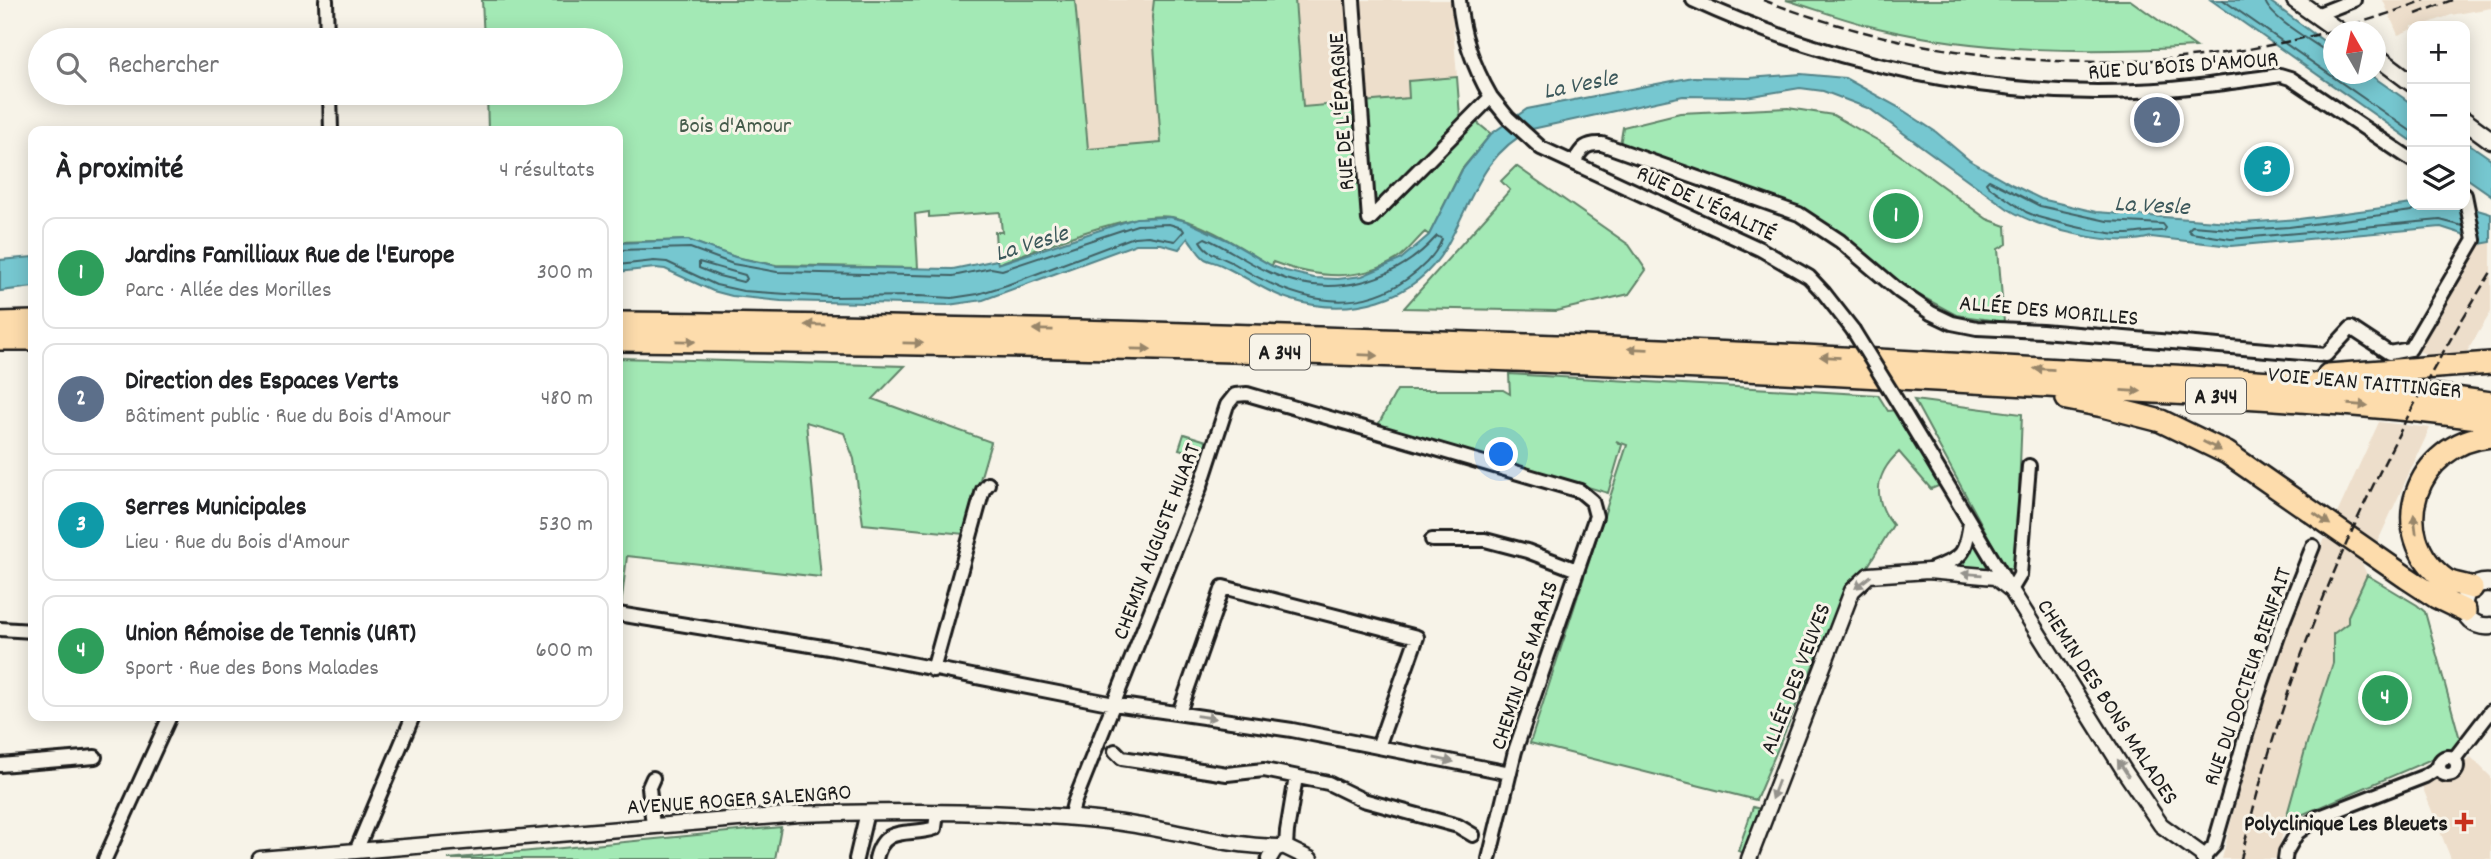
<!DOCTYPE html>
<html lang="fr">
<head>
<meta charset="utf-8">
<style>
  body { margin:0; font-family:Dekko,sans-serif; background:#f6f6f6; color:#202124 }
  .controls { position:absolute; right:21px; top:21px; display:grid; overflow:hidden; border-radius:14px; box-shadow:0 4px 18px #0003 }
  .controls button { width:63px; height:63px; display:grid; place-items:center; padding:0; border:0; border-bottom:2px solid #e0e0e0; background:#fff; color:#202124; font:35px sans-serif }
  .compass { position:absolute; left:2323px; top:21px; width:63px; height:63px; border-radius:50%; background:#fff; box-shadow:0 4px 18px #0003; rotate:351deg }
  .you { position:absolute; left:1502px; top:455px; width:24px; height:24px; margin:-18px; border:5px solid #fff; border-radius:50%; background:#1a73e8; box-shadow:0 0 0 10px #1a73e833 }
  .badge { display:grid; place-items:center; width:46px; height:46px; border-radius:50%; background:#c8321e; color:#fff; font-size:23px; font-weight:700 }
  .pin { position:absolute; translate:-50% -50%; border:4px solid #fff; box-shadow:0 2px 7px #0006 }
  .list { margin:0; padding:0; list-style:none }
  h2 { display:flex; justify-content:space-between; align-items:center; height:91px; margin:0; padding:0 28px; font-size:30px }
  h2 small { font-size:23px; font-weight:400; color:#757577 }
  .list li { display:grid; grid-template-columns:46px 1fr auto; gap:21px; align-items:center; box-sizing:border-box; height:112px; margin:0 14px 14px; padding:0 14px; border:2px solid #e0e0e0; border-radius:14px }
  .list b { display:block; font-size:26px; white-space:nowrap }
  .list p { margin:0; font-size:23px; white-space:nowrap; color:#757577 }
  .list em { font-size:23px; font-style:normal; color:#757577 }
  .icon { flex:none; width:38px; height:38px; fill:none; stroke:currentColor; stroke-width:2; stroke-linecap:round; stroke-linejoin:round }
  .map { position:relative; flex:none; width:2491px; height:859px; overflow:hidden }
  .search { position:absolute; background:#fff; box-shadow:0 4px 18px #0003; left:28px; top:28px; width:595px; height:77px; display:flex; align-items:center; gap:18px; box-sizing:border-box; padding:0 24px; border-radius:38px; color:#757577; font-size:26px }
  .panel { position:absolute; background:#fff; box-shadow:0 4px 18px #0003; left:28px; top:126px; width:595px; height:595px; border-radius:14px }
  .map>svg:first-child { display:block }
  .built { fill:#eddecb }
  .green { fill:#a3e9b5; stroke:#608268; stroke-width:2 }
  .water { fill:#76c7d0; stroke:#528388; stroke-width:2 }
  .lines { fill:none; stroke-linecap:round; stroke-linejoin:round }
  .shore { stroke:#406064; stroke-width:2 }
  .minor-casing { stroke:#1c1c1c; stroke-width:18 }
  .tertiary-casing { stroke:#1c1c1c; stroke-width:19 }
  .secondary-casing { stroke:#1c1c1c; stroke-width:21 }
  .motorway-casing { stroke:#1c1c1c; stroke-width:26 }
  .minor { stroke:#f7f3e8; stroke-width:12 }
  .tertiary { stroke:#f7f3e8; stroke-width:14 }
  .secondary { stroke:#f7f3e8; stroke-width:16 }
  .motorway { stroke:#fddcac; stroke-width:21 }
  .rail { stroke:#1c1c1c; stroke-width:2.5; stroke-dasharray:10 5; stroke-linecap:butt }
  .minor-bridge-casing { stroke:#1c1c1c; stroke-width:18; stroke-linecap:butt }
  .minor-bridge { stroke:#f7f3e8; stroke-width:12 }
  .oneway { fill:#98866b }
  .oneway2 { fill:#94928c }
  .poi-dot { fill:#c8321e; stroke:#f7f3e8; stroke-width:2.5 }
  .labels { text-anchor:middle; stroke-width:6; stroke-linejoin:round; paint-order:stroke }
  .shield { fill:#f7f3e8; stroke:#5e5c59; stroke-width:2 }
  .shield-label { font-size:21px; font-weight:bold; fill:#1c1c1c }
  .street-label { font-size:23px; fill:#1c1c1c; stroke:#f7f3e8 }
  .park-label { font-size:23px; fill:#445a4a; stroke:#f7f3e8 }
  .poi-label { font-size:23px; font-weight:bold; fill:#1c1c1c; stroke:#f7f3e8; text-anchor:end }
  .water-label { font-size:24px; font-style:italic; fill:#3c585b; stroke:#f7f3e8 }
</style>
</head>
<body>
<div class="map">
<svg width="2491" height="859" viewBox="0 0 2491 859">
  <rect width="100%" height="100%" fill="#f7f3e8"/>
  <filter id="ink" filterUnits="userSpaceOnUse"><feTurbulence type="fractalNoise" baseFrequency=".0143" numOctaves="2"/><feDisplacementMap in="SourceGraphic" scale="14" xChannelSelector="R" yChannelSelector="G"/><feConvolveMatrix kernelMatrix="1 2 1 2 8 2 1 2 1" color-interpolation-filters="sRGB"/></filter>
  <g filter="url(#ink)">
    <path class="built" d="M1072,0H1451L1457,77L1409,81L1410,98L1165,158L1084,150Z
      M2383,0H2491V8L2451,15L2421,26H2412V29L2398,35Z
      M2491,242V312L2463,358H2433L2417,350L2480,243Z
      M2379,422L2430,428L2378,541L2360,536L2335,518Z
      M2325,538L2354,552L2362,563L2367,575L2348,623L2333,634V663L2307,743L2276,859H2222L2244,767L2280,651Z
      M2471,757L2491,777V859H2451L2422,786L2449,774Z"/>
    <path class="green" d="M482,0H1075L1088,149L1161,143L1152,17L1154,0H1295L1303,107L1409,98L1408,81L1457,77L1460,117L1474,120L1491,134L1462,169L1429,235L1425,232C1416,240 1407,253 1397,259C1358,283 1313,277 1273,262L1272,266C1243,249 1205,223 1172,217C1131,210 1038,249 997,264L995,232H1002L1000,212L929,217V212L915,214L918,268L776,265L735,257L688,240L618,242V131H488L487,93H611V40H484Z
      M1786,0H2130L2196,47C2090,53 1982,53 1878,28C1847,21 1816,9 1786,0Z
      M1788,108L1833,115L1886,145L1987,219L2006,226L2007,244L1998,249L2004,322L1956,315L1919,295L1806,214L1620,145L1623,127L1680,113Z
      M1516,166L1629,245L1646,270L1629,294L1556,311L1404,308L1510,190L1501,181Z
      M618,358L905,366L873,399L991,442L964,534L863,524L854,459L844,433L806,422L821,577L627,556L621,607L618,606Z
      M1509,374L1878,395L1888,411L1896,410L1941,485L1931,489L1899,452C1875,474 1872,499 1893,525L1865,571L1848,583L1756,800L1530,743L1627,445L1616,441L1622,445L1608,493L1378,425L1397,390H1503L1510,394Z
      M1914,400L2022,414L2016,569H2006Z
      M1184,434L1213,443L1208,457L1179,449Z
      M1975,540L1996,573L1951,569L1964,561Z
      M2367,575L2417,605L2425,612L2461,743L2455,749L2285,822L2307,743L2333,663V634L2348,623V616Z
      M1753,807L1760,809L1743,853L1738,851Z
      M781,827L775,859H448Z"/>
    <path class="water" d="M2211,0H2268L2333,48L2334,74H2369L2412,104V141Z
      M1801,74L1845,78L1898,107L1936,132L1969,160L2013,185L2041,199L2096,212L2243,223L2299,219L2412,204L2461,205L2491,214V242L2480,244L2481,240L2441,227L2231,246L2151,237C2115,248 2040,229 2008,209L1870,109L1823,91L1800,88L1746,97L1683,96L1532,129C1481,155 1473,200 1446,247C1415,302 1349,317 1292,300C1267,293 1248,278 1225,267C1219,263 1211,262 1205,259C1198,254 1193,244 1188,238L1179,249L1161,244H1136L983,300L948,305L781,301L732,296L713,291L665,269L655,268L618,272V243L688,240L735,257L777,266L953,269L997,260L998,264L1136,218L1170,217L1186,221L1227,240L1272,266L1286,271L1314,278L1338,279L1362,276L1400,260L1429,235L1462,170L1491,134L1527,109L1693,77L1749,78Z
      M2465,141L2491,159V195L2465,177Z
      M33,257V287L0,291V260Z"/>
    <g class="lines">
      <path class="shore" d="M2223,0L2412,132
        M2265,0C2267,16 2313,42 2327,52L2334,53
        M1989,180L2040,206L2107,221L2163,224L2166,228L2164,231C2148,230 2135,235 2120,234C2093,232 2064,224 2038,217L2026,212L1988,186L1986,183Z
        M2419,205L2412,211L2289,227L2243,230L2192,226L2188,230L2191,233L2231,239L2440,220L2463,226
        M1437,236L1442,239C1436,255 1421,269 1407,279C1351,319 1287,297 1235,264C1221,256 1208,255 1200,241L1205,238C1228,248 1248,263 1271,273C1330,300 1395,283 1437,236Z
        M618,250L690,248L733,264L777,272L953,276L991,268L1002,270L1137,225L1169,224L1182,228L1184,231L1175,241L1148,236L1134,237L1007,285L978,294L952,298L919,296L831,297L743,291L716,285L667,262L654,261L618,265
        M699,262L745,275L747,279L743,282L719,276L699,268Z"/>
      <g class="minor-casing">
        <path id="minor" d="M326,0L327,40
          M1353,0L1369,220
          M1693,0C1832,64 1984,98 2137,91C2185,89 2233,82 2280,75L2290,78L2412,160
          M2316,15L2354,0
          M330,93L331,131
          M1491,97L1508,118L1541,148L1760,249L1809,277L1824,293L1853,330
          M1574,162C1582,148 1586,143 1602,144L1799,214L1840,241L1899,291L1931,313L1952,323L1977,328L2042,331L2326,355L2351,328L2389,353L2410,349L2474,240L2465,195
          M1369,220L1491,97C1473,66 1462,36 1459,0
          M1900,406L2011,590L2020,575L2029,466
          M1432,540H1485L1527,551L1577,570
          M1928,571C1961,557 1965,559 1970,522
          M618,614L829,648L1114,704L1292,730L1510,773
          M0,629L33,631
          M933,670L983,490L988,484
          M1179,713L1223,587L1417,637L1378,747
          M1115,751L1122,758L1227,774L1264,770L1328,783L1363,800L1458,826L1473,835
          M2439 766a9 9 0 1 1 18 0a9 9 0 1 1-18 0Z
          M2454,759L2491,711
          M0,765L95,757
          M653,778L649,787L653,826
          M1070,818L1074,803L1201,485L1227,405L1235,395L1247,394L1580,491L1592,501L1596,516L1515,751L1489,859
          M1286,846L1287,831L1296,777
          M356,851L413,716
          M2203,858L2214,846L2257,697L2282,624L2313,546
          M105,859L170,716
          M856,859L867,812
          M876,859C884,823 910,837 935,828L937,813
          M2285,859L2286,852L2297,833L2317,818L2425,776L2439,767"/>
      </g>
      <g class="tertiary-casing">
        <path id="tertiary" d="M260,859L799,814C905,811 1011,810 1115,822C1171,829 1223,846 1279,847
          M1269,859L1275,849L1283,846L1310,859
          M1749,859L1852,591L1869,575L1928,571L1995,577L2011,590L2125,772L2161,825L2201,854L2204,859"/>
      </g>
      <g class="secondary-casing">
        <path id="secondary" d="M2295,0L2340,32
          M2376,56L2412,83
          M2465,121L2491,140
          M2491,583C2455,579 2455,630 2491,626"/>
      </g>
      <g class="motorway-casing">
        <path id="motorway" d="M0,323L33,322
          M618,323C1014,327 1409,339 1805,356C1927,362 2049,369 2172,376C2278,382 2386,387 2491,403
          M0,339H33
          M618,340C1045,344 1472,354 1899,378C1996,383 2093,389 2191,394C2291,400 2392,406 2491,420
          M2328,375L2491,363
          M2067,399L2103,406L2161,421L2227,453L2407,578L2436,597L2465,611
          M2472,588C2464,585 2453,584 2446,580C2383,534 2416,442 2491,436"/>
      </g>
      <use href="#minor" class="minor"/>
      <use href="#tertiary" class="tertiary"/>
      <use href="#secondary" class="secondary"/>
      <use href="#motorway" class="motorway"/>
      <path class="rail" d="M1763,0C1978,81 2210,84 2425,0
        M2416,14L2452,0
        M2241,859C2289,649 2377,455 2491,272"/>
      <g class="minor-bridge-casing">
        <path id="minor-bridge" d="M1853,330L1900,406"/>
      </g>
      <use href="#minor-bridge" class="minor-bridge"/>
    </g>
    <defs><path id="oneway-solid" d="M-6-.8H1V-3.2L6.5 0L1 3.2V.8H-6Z" transform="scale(1.75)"/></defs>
    <g class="oneway">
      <use href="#oneway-solid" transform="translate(815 325) rotate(-179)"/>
      <use href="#oneway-solid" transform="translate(1043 330) rotate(-179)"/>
      <use href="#oneway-solid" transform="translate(686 341) rotate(1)"/>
      <use href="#oneway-solid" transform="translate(913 343) rotate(1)"/>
      <use href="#oneway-solid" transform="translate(1141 349) rotate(1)"/>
      <use href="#oneway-solid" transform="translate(1638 349) rotate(-178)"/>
      <use href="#oneway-solid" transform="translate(1368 355) rotate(2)"/>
      <use href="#oneway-solid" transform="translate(1830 357) rotate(-177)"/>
      <use href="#oneway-solid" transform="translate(2044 369) rotate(-177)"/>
      <use href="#oneway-solid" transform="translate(2131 391) rotate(3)"/>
      <use href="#oneway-solid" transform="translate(2358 405) rotate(4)"/>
      <use href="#oneway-solid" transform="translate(2212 446) rotate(27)"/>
      <use href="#oneway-solid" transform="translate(2322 519) rotate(35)"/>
      <use href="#oneway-solid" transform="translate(2415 524) rotate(-97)"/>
    </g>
    <g class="oneway2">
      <use href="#oneway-solid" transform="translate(1972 574) rotate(-175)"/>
      <use href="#oneway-solid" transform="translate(1863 582) rotate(142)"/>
      <use href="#oneway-solid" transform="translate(1206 717) rotate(8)"/>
      <use href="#oneway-solid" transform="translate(1444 760) rotate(11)"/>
      <use href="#oneway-solid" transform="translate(2123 768) rotate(-123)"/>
      <use href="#oneway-solid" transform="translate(1775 790) rotate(111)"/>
    </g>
  </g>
  <path class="poi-dot" d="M2460.5 811.5h7v7h7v7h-7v7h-7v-7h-7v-7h7z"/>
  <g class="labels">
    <g class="shield">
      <rect x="1250" y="334.5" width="60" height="35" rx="5"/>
      <rect x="2186" y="378.5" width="60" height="35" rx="5"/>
    </g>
    <g class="shield-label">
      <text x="1280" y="359">A 344</text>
      <text x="2216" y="403">A 344</text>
    </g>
    <g class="street-label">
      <text transform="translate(2183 64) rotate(-4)" y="8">RUE DU BOIS D'AMOUR</text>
      <text transform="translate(1340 112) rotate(-94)" y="8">RUE DE L'ÉPARGNE</text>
      <text transform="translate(1707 202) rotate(25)" y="8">RUE DE L'ÉGALITÉ</text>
      <text transform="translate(2049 309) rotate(5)" y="8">ALLÉE DES MORILLES</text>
      <text transform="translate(2365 381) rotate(5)" y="8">VOIE JEAN TAITTINGER</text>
      <text transform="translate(1155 541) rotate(-69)" y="8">CHEMIN AUGUSTE HUART</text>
      <text transform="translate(1523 665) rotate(-72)" y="8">CHEMIN DES MARAIS</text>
      <text transform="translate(2246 676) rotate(-71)" y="8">RUE DU DOCTEUR BIENFAIT</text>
      <text transform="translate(1794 678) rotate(-69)" y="8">ALLÉE DES VEUVES</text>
      <text transform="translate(2109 701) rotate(57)" y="8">CHEMIN DES BONS MALADES</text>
      <text transform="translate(739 798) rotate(-4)" y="8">AVENUE ROGER SALENGRO</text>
    </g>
    <g class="park-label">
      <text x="735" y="132">Bois d'Amour</text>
    </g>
    <g class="poi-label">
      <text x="2448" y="830">Polyclinique Les Bleuets</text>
    </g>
    <g class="water-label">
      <text transform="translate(1580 83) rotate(-11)" y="8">La Vesle</text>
      <text transform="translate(2152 204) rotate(3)" y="8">La Vesle</text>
      <text transform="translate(1031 242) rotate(-17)" y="8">La Vesle</text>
    </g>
  </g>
</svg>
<div class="controls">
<button>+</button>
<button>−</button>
<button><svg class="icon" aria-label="layers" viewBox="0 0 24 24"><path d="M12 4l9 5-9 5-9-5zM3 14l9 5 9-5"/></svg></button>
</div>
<svg class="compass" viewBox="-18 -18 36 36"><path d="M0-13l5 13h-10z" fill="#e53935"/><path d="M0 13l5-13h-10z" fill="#757577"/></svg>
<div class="you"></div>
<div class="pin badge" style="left:1896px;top:216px;background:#2e9e5b">1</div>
<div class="pin badge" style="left:2157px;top:120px;background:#5c6f8a">2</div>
<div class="pin badge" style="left:2267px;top:169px;background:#0f9aa8">3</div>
<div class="pin badge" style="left:2385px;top:698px;background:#2e9e5b">4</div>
<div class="search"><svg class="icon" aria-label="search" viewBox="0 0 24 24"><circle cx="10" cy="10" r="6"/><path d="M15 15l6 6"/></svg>Rechercher</div>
<section class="panel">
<h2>À proximité<small>4 résultats</small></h2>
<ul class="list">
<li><span class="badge" style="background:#2e9e5b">1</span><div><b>Jardins Familliaux Rue de l'Europe</b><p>Parc · Allée des Morilles</p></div><em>300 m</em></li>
<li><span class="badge" style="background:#5c6f8a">2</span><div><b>Direction des Espaces Verts</b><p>Bâtiment public · Rue du Bois d'Amour</p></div><em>480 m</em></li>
<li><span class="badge" style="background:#0f9aa8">3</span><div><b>Serres Municipales</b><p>Lieu · Rue du Bois d'Amour</p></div><em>530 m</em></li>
<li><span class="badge" style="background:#2e9e5b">4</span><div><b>Union Rémoise de Tennis (URT)</b><p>Sport · Rue des Bons Malades</p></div><em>600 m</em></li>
</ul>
</section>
</div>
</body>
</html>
